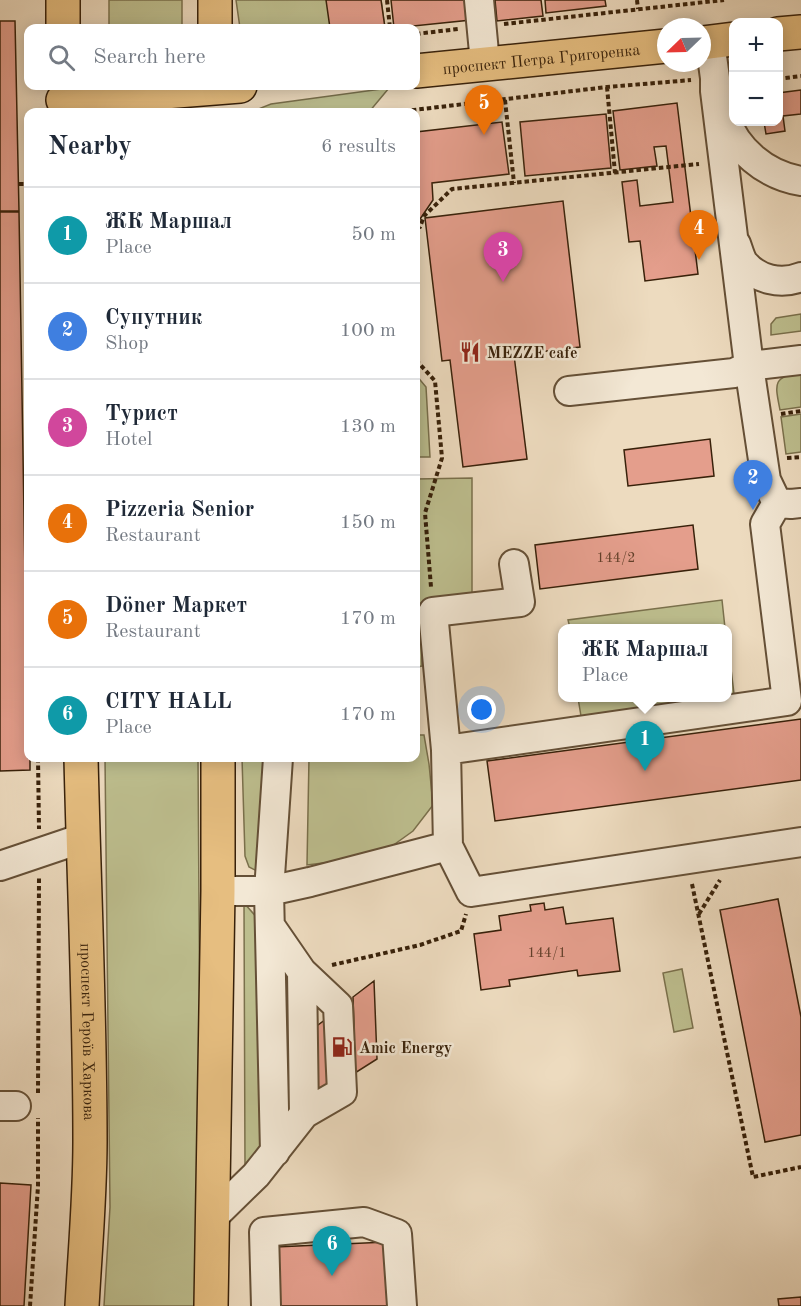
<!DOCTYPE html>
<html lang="en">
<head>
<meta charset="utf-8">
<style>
  body { margin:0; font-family:"Old Standard TT",serif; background:#f2f2f3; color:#1f2937 }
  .controls { position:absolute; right:18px; top:18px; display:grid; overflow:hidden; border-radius:12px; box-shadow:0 3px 15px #0003 }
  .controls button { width:54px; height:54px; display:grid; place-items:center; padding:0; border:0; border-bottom:2px solid #e0e1e3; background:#fff; color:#1f2937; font:30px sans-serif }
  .compass { position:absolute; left:657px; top:18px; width:54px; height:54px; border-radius:50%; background:#fff; box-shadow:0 3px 15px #0003; rotate:247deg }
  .you { position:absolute; left:482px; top:710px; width:21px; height:21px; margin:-15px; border:4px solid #fff; border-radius:50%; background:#1a73e8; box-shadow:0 0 0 9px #1a73e833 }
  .badge { display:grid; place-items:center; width:39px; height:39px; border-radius:50%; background:#8f2418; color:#fff; font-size:20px; font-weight:700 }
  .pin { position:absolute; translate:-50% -50px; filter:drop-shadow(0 2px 3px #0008) }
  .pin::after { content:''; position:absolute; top:32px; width:21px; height:18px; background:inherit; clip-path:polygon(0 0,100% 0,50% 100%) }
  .popup { position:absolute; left:558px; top:624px; width:174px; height:78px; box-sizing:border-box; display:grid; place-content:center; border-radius:12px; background:#fff; filter:drop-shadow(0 2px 4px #0005); font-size:20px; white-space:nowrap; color:#747a83 }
  .popup b { font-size:22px; color:#1f2937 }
  .popup::after { content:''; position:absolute; left:50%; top:100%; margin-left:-12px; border:12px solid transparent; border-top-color:#fff }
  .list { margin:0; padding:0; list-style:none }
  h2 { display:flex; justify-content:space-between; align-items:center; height:78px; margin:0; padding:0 24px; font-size:26px }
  h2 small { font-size:20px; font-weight:400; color:#747a83 }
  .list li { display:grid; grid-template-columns:39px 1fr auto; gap:18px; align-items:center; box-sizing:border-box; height:96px; padding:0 24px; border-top:2px solid #e0e1e3 }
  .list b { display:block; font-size:22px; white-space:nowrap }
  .list p { margin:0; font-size:20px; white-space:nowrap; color:#747a83 }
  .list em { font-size:20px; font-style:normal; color:#747a83 }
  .icon { flex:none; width:33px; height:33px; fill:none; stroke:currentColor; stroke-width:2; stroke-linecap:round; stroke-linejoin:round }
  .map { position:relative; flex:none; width:801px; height:1306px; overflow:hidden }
  .search { position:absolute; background:#fff; box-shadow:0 3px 15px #0003; left:24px; top:24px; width:396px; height:66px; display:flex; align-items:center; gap:15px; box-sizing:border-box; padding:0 21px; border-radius:12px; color:#747a83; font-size:22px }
  .panel { position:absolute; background:#fff; box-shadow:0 3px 15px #0003; left:24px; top:108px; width:396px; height:654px; border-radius:12px }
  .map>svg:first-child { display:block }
  .green { fill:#bdbe8e; stroke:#7a704c; stroke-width:1.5 }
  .building { fill:#e49e8c; stroke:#38210a; stroke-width:1.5 }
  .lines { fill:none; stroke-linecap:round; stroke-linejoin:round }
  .minor-casing { stroke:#655037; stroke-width:32 }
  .major-casing { stroke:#38210a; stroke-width:36 }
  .path { stroke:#38210a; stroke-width:4; stroke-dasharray:4.5 3; stroke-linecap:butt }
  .minor { stroke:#f3e8d5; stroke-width:28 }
  .major { stroke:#e6be80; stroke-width:33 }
  .labels { text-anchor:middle; stroke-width:5; stroke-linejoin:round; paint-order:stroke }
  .number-label { font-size:14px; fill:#63402a }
  .street-label { font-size:16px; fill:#38210a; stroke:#f3e8d5 }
  .poi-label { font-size:16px; font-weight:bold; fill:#38210a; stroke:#f3e8d5; text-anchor:start }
</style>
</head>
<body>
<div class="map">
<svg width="801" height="1306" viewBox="0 0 801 1306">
  <rect width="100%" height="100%" fill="#eddbbf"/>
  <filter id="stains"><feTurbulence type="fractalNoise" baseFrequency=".00333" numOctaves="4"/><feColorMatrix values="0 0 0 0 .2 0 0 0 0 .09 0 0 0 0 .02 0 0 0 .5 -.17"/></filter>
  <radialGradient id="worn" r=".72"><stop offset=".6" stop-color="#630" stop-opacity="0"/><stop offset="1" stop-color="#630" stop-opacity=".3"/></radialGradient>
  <path class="green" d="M109,0H182V28H109Z
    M236,0H381L385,28H240Z
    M389,88L369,112H251L271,104Z
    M801,314V331L771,335V324L776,318Z
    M801,372V407L780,410C775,384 772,377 801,372Z
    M416,375L426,387L430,457H416Z
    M801,414V452L786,454L781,417Z
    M472,478V594L422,603V666L416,667V479Z
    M722,600L725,628H570L568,620Z
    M728,644L735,702L582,722L578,698H728Z
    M416,735H424L429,764L433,805L413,831L378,856L307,865L309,758H416Z
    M105,758H198L201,1200L197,1306H104L110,1207Z
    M242,758H270L261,873L249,867L245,856Z
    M244,903L260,921L262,1154L245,1166Z
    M682,969L693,1028L674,1032L663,973Z"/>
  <path class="building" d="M326,0H381L385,28H330Z
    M391,0H468L471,20L394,28Z
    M495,0H541L543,16L497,21Z
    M545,0H605L606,6L546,13Z
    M0,21H15L19,211H0Z
    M801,90V114L783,116L785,131L766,134L764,122H778V93Z
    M677,103L698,274L645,281L640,241L629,242L622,182L637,180L640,206L673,202L666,146L654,147L657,166L620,170L613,111Z
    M606,114L611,168L525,176L520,122Z
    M502,122L509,174L432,183L433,200L416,225V132Z
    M563,201L580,347L514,355L527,459L463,467L450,360L442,361L425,218Z
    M0,212H19L28,758H30V770L0,771Z
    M710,439L714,476L628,486L624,450Z
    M693,525L698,569L540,589L535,545Z
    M801,719V780L495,821L487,761Z
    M778,899L801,1017V1135L765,1142L720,910Z
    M544,903L545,910L563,907L566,924L613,918L620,971L578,976L577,970L509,980L510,986L481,990L474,934L501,930L499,916L531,911L530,905Z
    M374,981L377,1059L355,1073L353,1058L309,1110L307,1033L333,1014L337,1035L354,1027L353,997Z
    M0,1183L31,1185L24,1306H0Z
    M387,1242L390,1306H278L275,1247Z
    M801,1297V1306H779L778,1299Z"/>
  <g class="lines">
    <g class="minor-casing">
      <path id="minor" d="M479,0L485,63
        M710,42L715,78V91L749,366L766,480L777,503L791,504L801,503
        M724,116C736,150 765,175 801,181
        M736,244C738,249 740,257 743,262C757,280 781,285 801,277
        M569,391L734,373L749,366L801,360
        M446,750L787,701L765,524L777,503
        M448,846L471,892L801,842
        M0,866L83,838
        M218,891H269L310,882L448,846L446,750L433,612L520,602L514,564
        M302,972L338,1006L342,1092L304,1114
        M0,1106H16
        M275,1152L269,891L278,758
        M213,1217L256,1175L304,1114L302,972L271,927
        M266,1306L264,1232L364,1222L397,1234L402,1306"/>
    </g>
    <g class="major-casing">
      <g id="major">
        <path d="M63,28V0"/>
        <path d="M215,28V0"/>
        <path d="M778,34L801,32"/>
        <path d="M702,43L734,39"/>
        <path id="s1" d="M416,71L666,46"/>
        <path d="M63,100L240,86"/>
        <path id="s2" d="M81,758C84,885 90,1014 90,1142C90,1196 85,1251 82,1306"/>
        <path d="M211,1306L218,891V758"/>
      </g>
    </g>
    <path class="path" d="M387,0L390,28
      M637,0L638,9
      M504,24L724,0
      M416,34L458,29
      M778,79L801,76
      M607,87L615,173
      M505,100L514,183
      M397,112L607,87L691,80
      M19,184H28
      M416,227H420L424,216L452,189L699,164
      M416,360L435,381L442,458L425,513L431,587
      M781,414L801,411
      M787,458L801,457
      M38,758L39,829
      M692,884L753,1177L801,1167
      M699,914L720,880
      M332,965L420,945L461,931L466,914
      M38,1093L39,878
      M30,1306L38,1186V1118"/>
    <use href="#minor" class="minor"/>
    <use href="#major" class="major"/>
  </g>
  <defs>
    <g id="restaurant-bare" transform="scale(1.62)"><path d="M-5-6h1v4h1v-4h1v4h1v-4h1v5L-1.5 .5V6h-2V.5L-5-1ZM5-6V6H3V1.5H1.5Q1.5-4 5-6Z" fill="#8f2418" stroke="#f3e8d5" stroke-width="2.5" paint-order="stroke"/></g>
    <g id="fuel-bare" transform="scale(1.62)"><path d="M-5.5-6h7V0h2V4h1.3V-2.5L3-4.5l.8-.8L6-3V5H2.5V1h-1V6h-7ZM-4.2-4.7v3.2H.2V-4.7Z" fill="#8f2418" stroke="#f3e8d5" stroke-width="2.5" paint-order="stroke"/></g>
  </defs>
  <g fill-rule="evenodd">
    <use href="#restaurant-bare" x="470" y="352"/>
    <use href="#fuel-bare" x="342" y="1047"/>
  </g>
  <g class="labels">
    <g class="number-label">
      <text x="616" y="562">144/2</text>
      <text x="547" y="957">144/1</text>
    </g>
    <g class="street-label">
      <text dy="6" stroke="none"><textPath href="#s1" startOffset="126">проспект Петра Григоренка</textPath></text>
      <text dy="6" stroke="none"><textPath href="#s2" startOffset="274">проспект Героїв Харкова</textPath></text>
    </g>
    <g class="poi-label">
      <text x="487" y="358">MEZZE cafe</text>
      <text x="359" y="1053">Amic Energy</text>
    </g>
  </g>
  <rect width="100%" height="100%" filter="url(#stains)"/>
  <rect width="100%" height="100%" fill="url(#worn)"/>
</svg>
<div class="controls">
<button>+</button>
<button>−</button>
</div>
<svg class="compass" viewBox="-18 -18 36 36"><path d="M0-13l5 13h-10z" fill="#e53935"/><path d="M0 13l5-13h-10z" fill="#747a83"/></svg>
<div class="you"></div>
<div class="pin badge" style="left:645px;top:771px;background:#0f9aa8">1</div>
<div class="popup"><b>ЖК Маршал</b>Place</div>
<div class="pin badge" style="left:753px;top:510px;background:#3f7fe0">2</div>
<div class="pin badge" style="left:503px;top:282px;background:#d1479c">3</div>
<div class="pin badge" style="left:699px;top:260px;background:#e8710a">4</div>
<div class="pin badge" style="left:484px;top:135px;background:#e8710a">5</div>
<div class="pin badge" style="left:332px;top:1276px;background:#0f9aa8">6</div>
<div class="search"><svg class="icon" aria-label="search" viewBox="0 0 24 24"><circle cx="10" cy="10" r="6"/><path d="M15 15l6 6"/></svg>Search here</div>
<section class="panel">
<h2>Nearby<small>6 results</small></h2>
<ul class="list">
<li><span class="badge" style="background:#0f9aa8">1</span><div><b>ЖК Маршал</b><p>Place</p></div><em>50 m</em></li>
<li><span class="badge" style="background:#3f7fe0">2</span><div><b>Супутник</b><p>Shop</p></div><em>100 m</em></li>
<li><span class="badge" style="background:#d1479c">3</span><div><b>Турист</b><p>Hotel</p></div><em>130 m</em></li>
<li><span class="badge" style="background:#e8710a">4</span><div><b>Pizzeria Senior</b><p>Restaurant</p></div><em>150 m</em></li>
<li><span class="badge" style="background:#e8710a">5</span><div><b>Döner Маркет</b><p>Restaurant</p></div><em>170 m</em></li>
<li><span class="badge" style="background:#0f9aa8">6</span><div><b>CITY HALL</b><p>Place</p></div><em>170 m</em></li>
</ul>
</section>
</div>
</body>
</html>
